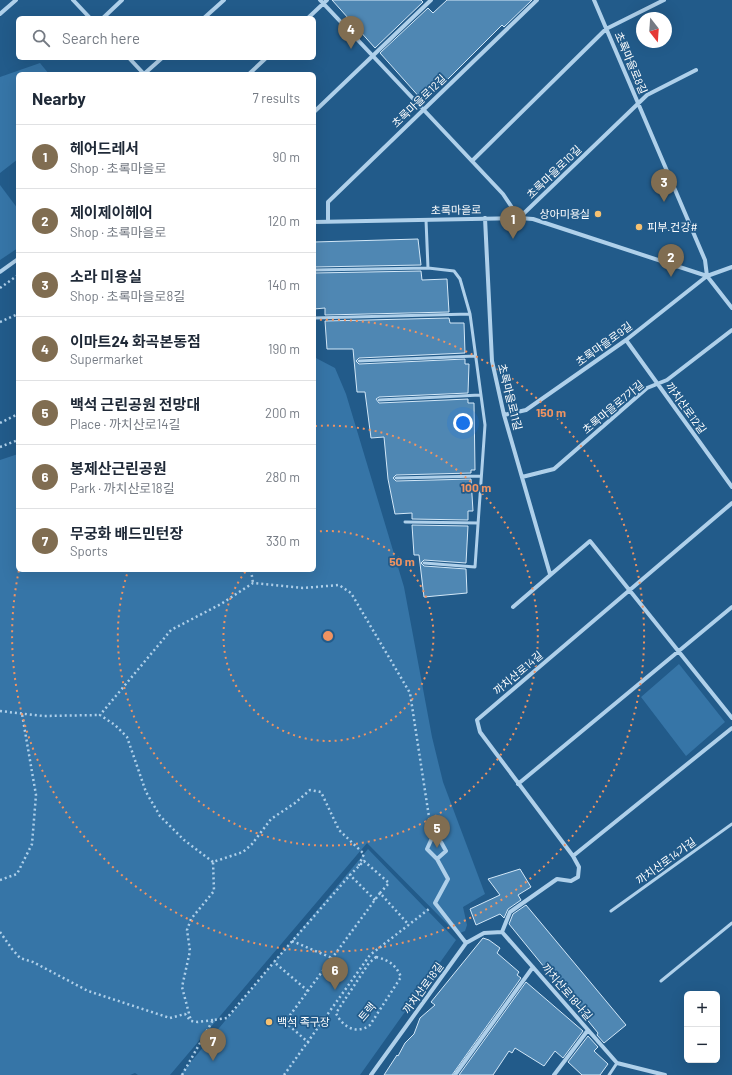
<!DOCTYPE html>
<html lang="en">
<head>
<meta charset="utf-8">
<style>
  body { margin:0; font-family:Barlow,"Noto Sans KR",sans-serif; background:#f2f2f3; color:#1f2937 }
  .controls { position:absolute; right:12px; bottom:12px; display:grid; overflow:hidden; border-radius:6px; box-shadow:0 4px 16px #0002 }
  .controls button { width:36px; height:36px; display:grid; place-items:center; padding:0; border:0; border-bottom:1px solid #e0e1e3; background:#fff; color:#1f2937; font:20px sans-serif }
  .compass { position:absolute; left:636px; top:12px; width:36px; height:36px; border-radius:50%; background:#fff; box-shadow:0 4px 16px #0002; rotate:163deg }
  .you { position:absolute; left:463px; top:423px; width:14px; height:14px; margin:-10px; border:3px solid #fff; border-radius:50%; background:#1a73e8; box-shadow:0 0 0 6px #1a73e833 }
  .badge { display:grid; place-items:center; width:26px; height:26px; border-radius:50%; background:#806d51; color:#fff; font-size:13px; font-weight:700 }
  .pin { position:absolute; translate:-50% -33px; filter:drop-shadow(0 1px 2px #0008) }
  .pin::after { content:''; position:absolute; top:21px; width:14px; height:12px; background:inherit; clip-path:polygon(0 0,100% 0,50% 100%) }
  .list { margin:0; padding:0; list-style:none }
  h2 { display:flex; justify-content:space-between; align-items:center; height:52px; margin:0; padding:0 16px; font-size:17px }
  h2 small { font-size:13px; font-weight:400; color:#747a83 }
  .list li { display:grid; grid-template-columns:26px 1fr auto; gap:12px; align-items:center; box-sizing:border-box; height:64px; padding:0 16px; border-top:1px solid #e0e1e3 }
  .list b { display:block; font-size:15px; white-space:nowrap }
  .list p { margin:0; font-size:13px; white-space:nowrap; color:#747a83 }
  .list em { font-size:13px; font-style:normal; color:#747a83 }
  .icon { flex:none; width:22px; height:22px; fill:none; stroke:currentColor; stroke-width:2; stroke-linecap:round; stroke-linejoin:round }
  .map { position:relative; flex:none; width:732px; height:1075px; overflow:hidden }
  .search { position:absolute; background:#fff; box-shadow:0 4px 16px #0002; left:16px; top:16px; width:300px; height:44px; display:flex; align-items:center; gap:10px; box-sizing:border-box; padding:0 14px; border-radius:6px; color:#747a83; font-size:15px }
  .panel { position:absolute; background:#fff; box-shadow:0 4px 16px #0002; left:16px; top:72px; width:300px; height:500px; border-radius:6px }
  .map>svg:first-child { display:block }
  .green { fill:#3675a7 }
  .building { fill:#4f87b3; stroke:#d3e8f8 }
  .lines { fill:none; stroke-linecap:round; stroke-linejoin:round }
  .path { stroke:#afd0ea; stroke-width:2.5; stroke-dasharray:2 3; stroke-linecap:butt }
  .service { stroke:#afd0ea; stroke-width:3 }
  .minor { stroke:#afd0ea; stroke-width:4 }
  .ring { fill:none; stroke:#f09361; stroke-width:2; stroke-dasharray:2 4 }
  .poi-dot { fill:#f6c171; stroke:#225b8a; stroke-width:1.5 }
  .labels { text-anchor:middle; stroke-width:3.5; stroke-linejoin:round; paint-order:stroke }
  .street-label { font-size:11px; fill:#fff; stroke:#225b8a }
  .poi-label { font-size:11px; fill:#fff; stroke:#225b8a; text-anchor:start }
  .centre { fill:#f09361; stroke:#225b8a; stroke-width:2 }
  .ring-label { font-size:12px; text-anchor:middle; font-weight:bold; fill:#f09361; stroke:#225b8a; stroke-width:3.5; stroke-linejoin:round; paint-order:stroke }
</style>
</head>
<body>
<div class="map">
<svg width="732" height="1075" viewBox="0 0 732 1075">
  <rect width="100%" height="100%" fill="#225b8a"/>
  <path class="green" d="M40,63L49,74H18V159L0,173V77Z
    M0,185L18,209V248L0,260Z
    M314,357L335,368L346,394L404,587L432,737L443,782L485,894L463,907L467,925L465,931L457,934L367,843L170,1075H138L135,1073L130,1075H0V460L18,454V570H314Z
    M679,664L725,722L686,756L641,697Z
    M368,849L456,940L360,1075H180Z"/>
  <path class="building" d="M332,0H421L423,2L375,48Z
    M447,0H532L504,27L502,25L442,85L440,83L422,100L380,53L428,8L433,13Z
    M418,239L421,265L314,267V242Z
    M421,271L422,280L447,279L449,312L325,315V308L314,309V273Z
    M449,318L450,323H464L465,353L359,358L356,361L359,364L465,359V364H469L468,393L379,397L376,399L379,403L468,399V403H474L475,470H471V473L396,475L393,478L396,481L471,479L473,511H468V520L412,519V513L395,514L388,479L384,437L371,438L365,392H357L353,349H327L325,321Z
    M412,525L468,526L466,563L424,560L421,563L424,566L466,569L467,593L424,597L419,555H414Z
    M520,869L531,887L518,895L521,900L508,909L504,918L500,914L476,925L470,909L500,895L488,879Z
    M526,905L626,1025L604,1043L597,1035L598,1033L509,924L513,914Z
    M483,938L489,940L500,948L497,953L519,972L517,975L521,978L452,1075H384L397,1055L398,1056L405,1043L414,1034L420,1018L435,1005L431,1002Z
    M526,982L583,1031L563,1058L555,1051L544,1066L515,1048L512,1053L509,1051L493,1075H459Z
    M588,1036L598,1047L594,1051L608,1064L600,1075H582L568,1062Z"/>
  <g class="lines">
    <path class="path" d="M0,288L18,275
      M0,322L18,314
      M0,423L18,414
      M0,447L18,440
      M251,570L253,583
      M0,711L43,716L100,715
      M213,862L184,840L160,816L146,792L127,737L115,725L100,715L171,630L221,604L253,583L303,588L339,585L351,593L410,693L431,830
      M0,880L17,874L32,844L36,795L22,714
      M375,900L350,875L364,861L389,883L380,893
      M0,932L12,949L20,958L33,962L88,991L170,1018L185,1014L189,1019
      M292,941L332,958
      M376,957C389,960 396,965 401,977L370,1025C357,1035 342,1027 336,1013L369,963Z
      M308,991L274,962L350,875
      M213,1020L198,1022L191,1021L182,987L190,951L187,930L191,919L214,891L213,862L243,852L252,844L271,819L295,803L310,790L321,792L339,830L364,854L358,867
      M309,1043L285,1022L380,893L409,925
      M182,1075L213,1020L227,1018L274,962
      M284,1075L370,955L429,909"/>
    <path class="service" d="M426,220L428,268
      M314,270L428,268L454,271L460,279L470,314L485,425L475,567L424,563
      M314,318L470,314
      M359,361L475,356
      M379,400L480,395
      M396,478L481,476
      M405,522L478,523
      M611,911L732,824
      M661,981L732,923
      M609,1075L617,1063"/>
    <path class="minor" d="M73,0L90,18
      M320,0L503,194L519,218L647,95L696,70
      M594,0L705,260L707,276
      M0,14L16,0
      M103,18L122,0
      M204,18L224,0
      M308,18L327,0
      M129,58L144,74
      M144,74L162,58
      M249,74L266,58
      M314,112L431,0
      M472,161L606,29L664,0
      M485,218L492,361L504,415L550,574
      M314,222L519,218L533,219L707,276L732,267
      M328,222V202L537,0
      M0,272L18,259
      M707,276L732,308
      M626,340L732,487
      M504,415L526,410L626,340L707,276
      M522,477L554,469L647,388L667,380L732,330
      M513,607L590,541L732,718
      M518,784L732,607
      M573,856L732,728
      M437,859L427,849L432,838L441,842L446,851L437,859L448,879L435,903L466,943
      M502,932L510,912L557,879L571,881L578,877L579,867L573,856L480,732L477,720L732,503
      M502,932L617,1063L665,1075
      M371,1075L466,943L484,933L502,932
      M455,1075L533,967
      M554,1075L588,1030"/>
  </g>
  <g class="ring">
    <path d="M314 532A105 105 0 1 1 246 571"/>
    <path d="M315 426A210 210 0 1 1 128 571"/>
    <path d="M314 320A316 316 0 1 1 19 570"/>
  </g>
  <g class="poi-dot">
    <circle cx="598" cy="214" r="4"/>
    <circle cx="639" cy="227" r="4"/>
    <circle cx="269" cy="1022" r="4"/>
  </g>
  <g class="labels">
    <g class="street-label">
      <text transform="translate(631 63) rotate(67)" y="4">초록마을로8길</text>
      <text transform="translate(419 101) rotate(-44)" y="4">초록마을로12길</text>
      <text transform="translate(554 172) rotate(-44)" y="4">초록마을로10길</text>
      <text transform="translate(456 210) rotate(-1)" y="4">초록마을로</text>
      <text transform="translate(604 344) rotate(-36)" y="4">초록마을로9길</text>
      <text transform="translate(510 397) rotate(76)" y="4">초록마을로11길</text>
      <text transform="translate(613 407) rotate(-40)" y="4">초록마을로7가길</text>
      <text transform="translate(686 408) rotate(54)" y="4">까치산로12길</text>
      <text transform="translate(518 673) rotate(-40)" y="4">까치산로14길</text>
      <text transform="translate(666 861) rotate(-36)" y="4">까치산로14가길</text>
      <text transform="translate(423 988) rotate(-54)" y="4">까치산로18길</text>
      <text transform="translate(567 992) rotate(49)" y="4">까치산로18나길</text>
      <text transform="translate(367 1012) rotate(-50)" y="4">트랙</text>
    </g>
    <g class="poi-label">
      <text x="590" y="218" text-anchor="end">상아미용실</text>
      <text x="647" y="231">피부.건강#</text>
      <text x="277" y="1026">백석 족구장</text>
    </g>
  </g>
  <circle cx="328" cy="636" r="6" class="centre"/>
  <g class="ring-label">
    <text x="551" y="417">150 m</text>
    <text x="476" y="492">100 m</text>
    <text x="402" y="566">50 m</text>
  </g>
</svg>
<div class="controls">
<button>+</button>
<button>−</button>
</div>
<svg class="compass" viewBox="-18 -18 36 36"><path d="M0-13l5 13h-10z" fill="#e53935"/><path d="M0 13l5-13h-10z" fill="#747a83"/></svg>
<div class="you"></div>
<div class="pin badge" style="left:513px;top:239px">1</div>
<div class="pin badge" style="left:671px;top:277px">2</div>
<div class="pin badge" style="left:664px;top:202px">3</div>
<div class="pin badge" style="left:351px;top:49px">4</div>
<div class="pin badge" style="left:437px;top:848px">5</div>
<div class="pin badge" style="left:335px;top:990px">6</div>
<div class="pin badge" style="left:213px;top:1061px">7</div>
<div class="search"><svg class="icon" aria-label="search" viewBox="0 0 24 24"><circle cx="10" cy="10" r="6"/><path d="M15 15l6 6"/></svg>Search here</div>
<section class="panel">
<h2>Nearby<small>7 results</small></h2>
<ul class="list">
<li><span class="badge">1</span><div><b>헤어드레서</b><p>Shop · 초록마을로</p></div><em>90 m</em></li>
<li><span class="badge">2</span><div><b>제이제이헤어</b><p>Shop · 초록마을로</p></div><em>120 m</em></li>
<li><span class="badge">3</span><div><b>소라 미용실</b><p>Shop · 초록마을로8길</p></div><em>140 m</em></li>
<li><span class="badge">4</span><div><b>이마트24 화곡본동점</b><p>Supermarket</p></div><em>190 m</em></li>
<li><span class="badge">5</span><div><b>백석 근린공원 전망대</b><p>Place · 까치산로14길</p></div><em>200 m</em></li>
<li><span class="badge">6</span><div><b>봉제산근린공원</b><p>Park · 까치산로18길</p></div><em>280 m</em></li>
<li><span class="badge">7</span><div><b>무궁화 배드민턴장</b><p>Sports</p></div><em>330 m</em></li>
</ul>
</section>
</div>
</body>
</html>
